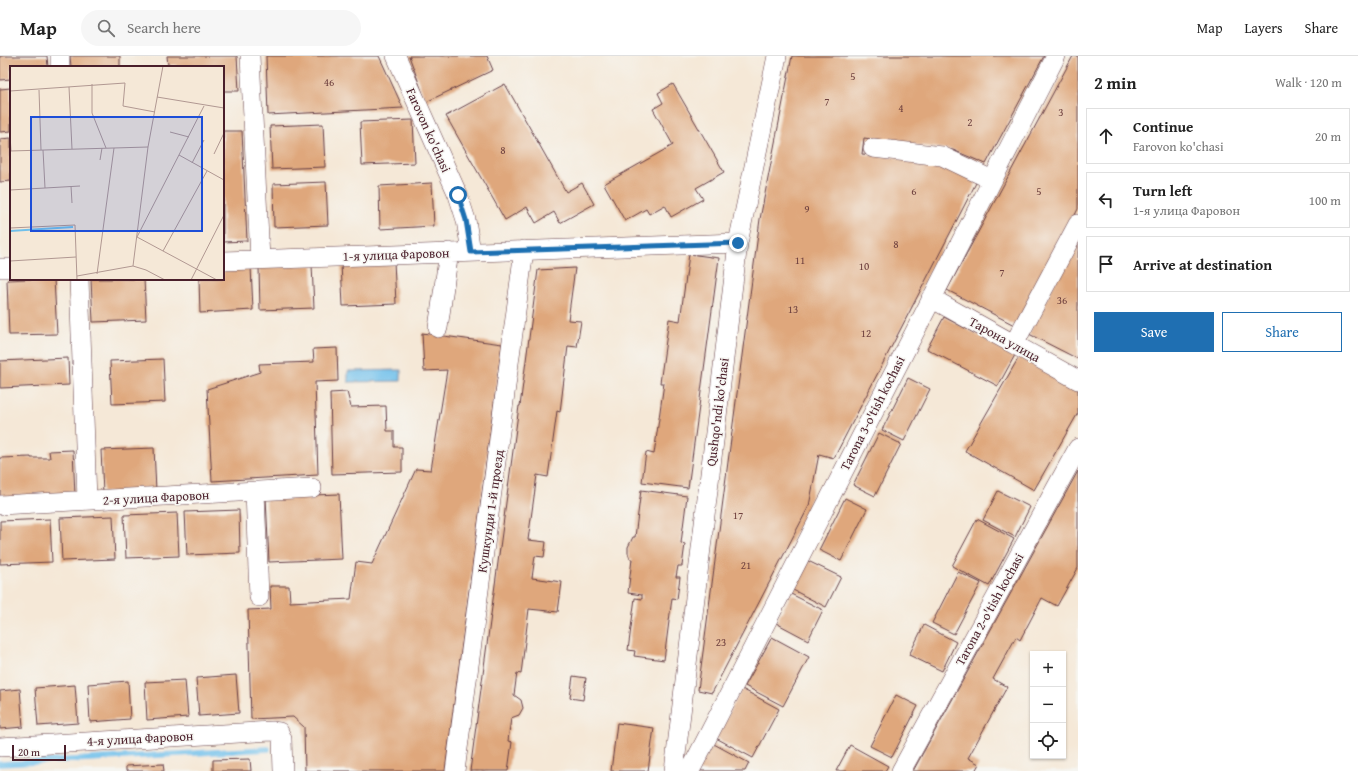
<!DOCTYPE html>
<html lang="en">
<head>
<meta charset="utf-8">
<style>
  body { margin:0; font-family:"Gentium Book Plus",serif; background:#f6f6f6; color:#222 }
  .controls { position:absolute; right:12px; bottom:12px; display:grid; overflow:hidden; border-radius:0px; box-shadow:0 1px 3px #0004 }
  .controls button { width:36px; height:36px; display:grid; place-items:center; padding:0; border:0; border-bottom:1px solid #e0e0e0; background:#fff; color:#222; font:20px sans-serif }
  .scale { position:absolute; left:12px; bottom:10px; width:54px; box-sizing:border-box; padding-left:4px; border:2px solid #4a1f2b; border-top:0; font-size:11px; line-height:14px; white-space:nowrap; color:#4a1f2b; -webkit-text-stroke:3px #f6f6f2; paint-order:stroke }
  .stop { position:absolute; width:12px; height:12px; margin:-9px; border:3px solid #1f6fb2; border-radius:50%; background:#fff }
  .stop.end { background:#1f6fb2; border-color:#fff; box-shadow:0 1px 4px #0008 }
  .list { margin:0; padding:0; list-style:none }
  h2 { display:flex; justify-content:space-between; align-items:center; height:52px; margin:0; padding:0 16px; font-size:17px }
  h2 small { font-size:13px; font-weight:400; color:#767676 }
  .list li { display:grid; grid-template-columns:26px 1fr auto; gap:12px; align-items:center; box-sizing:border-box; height:56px; margin:0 8px 8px; padding:0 8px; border:1px solid #e0e0e0; border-radius:0px }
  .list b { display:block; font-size:15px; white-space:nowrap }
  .list p { margin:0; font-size:13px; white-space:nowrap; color:#767676 }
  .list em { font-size:13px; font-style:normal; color:#767676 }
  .actions { display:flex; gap:8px; padding:12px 16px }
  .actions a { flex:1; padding:9px 0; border:1px solid #1f6fb2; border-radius:0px; text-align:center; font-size:14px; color:#1f6fb2 }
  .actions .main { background:#1f6fb2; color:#fff }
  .icon { flex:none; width:22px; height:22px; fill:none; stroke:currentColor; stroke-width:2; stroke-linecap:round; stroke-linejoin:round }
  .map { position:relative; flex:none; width:1078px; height:715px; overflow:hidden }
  header { display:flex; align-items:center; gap:24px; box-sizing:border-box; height:56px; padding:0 20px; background:#fff; border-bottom:1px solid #e0e0e0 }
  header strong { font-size:19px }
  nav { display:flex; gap:22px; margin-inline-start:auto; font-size:14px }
  .search { width:280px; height:36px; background:#f6f6f6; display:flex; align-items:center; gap:10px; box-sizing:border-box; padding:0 14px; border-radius:22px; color:#767676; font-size:15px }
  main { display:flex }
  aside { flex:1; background:#fff }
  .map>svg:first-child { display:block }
  .water { fill:#70c0eb; stroke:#5d708b }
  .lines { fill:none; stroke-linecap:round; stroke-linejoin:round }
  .stream { stroke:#70c0eb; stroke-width:5.5 }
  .building { fill:#dfa77b }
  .minor-casing { stroke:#643d45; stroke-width:20 }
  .minor { stroke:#fff; stroke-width:19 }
  .route { stroke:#1f6fb2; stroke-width:5 }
  .labels { text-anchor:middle; stroke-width:3; stroke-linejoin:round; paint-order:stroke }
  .number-label { font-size:11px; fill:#6f413f }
  .street-label { font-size:13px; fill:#4a1f2b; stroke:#f6f6f2 }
  .inset-river { fill:none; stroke:#70c0eb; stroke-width:2 }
  .inset-road { fill:none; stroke:#b19892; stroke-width:1 }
  .view { fill:#1d4ed8; fill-opacity:0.15; stroke:#1d4ed8; stroke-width:2 }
  .inset-edge { fill:none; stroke:#4a1f2b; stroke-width:2 }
</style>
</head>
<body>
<header>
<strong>Map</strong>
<div class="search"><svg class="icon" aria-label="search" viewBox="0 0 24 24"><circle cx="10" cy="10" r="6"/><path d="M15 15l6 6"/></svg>Search here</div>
<nav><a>Map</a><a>Layers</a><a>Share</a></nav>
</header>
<main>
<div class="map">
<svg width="1078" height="715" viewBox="0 0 1078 715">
  <rect width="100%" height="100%" fill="#f6f6f2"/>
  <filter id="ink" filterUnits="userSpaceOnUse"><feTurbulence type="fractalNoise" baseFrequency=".025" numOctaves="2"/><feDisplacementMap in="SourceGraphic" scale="8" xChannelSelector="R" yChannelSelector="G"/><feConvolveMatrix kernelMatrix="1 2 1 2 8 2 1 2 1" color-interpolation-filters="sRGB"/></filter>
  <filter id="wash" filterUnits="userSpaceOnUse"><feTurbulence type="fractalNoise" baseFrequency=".012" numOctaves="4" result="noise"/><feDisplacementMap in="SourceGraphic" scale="16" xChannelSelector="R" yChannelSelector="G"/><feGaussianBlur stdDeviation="0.9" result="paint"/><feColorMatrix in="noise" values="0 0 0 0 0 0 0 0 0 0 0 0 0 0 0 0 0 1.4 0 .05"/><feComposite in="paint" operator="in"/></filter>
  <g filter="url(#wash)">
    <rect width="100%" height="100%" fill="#f5e8d7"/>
    <path class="water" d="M401,314V325L348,326V315Z"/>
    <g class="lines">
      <path class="stream" d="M0,708L268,693"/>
    </g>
    <g id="blocks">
      <path class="building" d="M0,0H47L48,11H11V23L0,24Z
        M70,0H120V11H71Z
        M167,0H237L239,35H223V11H176V9H168Z
        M266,0H379L403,52L268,59Z
        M409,0H487L493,14L426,46Z
        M792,0H1044L986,108L953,94L864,82L862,98L941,106L977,125L834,402L819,398L809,450L712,637L698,634L760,163Z
        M1073,0H1078V153L1018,271L947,234Z
        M505,28L566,136L582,127L594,148L560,167L554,156L536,167L527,151L505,164L446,60Z
        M673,28L724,116L696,132L703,143L671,161L665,149L649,158L646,153L625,165L604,128L673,89L653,53L663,47L658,37Z
        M11,32V75L0,76V33Z
        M413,64L415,107L362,109L360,66Z
        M323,68L325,111L272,113L270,70Z
        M223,75H242L247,185L223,186Z
        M11,82V125L0,126V83Z
        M326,126L328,169L274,171L273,128Z
        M432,127L434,170L380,173L379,130Z
        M1078,180V303L1029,278Z
        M689,198L719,202L688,432L642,426L646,396L654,398L664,327H660L669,263L680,265Z
        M394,205L396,248L343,250L341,207Z
        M312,209L314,252L260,254L259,211Z
        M251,211L253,254L200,257L199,223H223V213Z
        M575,212L568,264L581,265L577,291L568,290L560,356L557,355L548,421L537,419L528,484L546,486L544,501L535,500L532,522L562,526L558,556L529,553L521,618L517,617L514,639L521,644L523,652L519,659L511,662L508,685L512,686L508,715H470L519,350H520L538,214Z
        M28,223H54L57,278L9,279L7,224Z
        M91,223H144L146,264L93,266Z
        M944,261L1015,299L998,330L927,293Z
        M422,277L502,288L445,715H305L304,671L293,661L251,663L248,554L271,553L270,530H289L290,546L351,543L356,506L372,508L416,413L431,414L447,314L424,315Z
        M337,292L338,325L315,326L318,419L212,425L207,333L260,316L259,308L314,306L313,293Z
        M1019,301L1078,334V357L1034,434L965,395Z
        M68,302L69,329L0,332V305Z
        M163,303L165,346L112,348L110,305Z
        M908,322L930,333L904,385L882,374Z
        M347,336L351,351L386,350L387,375H394V391H402V416L332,418L330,337Z
        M879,377L901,388L875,440L853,429Z
        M154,392L156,435L103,437L101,394Z
        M73,394L75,440L0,443V402L31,401V402H50L49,395Z
        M1078,415V512L1057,550L1042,542L1020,584L1016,581L993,623L1007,631L968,702L979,708L975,715H913Z
        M641,434L687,440L681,487L685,488L682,510H678L676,521H680L677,543L672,542L664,604L634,600L635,595L628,594L635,542L642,543V539L628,537L632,503H630L628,497V491L633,481H635Z
        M998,435L1030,451L1015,481L983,464Z
        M339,438L342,503L269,506L266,441Z
        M845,442L867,453L841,505L819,494Z
        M239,454L240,497L187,499L185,456Z
        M177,457L179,500L126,502L124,459Z
        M113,460L115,503L62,505L60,462Z
        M50,463L52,506L0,508V465Z
        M977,463L1014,483L989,530L952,510Z
        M808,505L841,521L826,551L793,534Z
        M958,516L981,527L954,578L932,567Z
        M791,538L823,554L808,584L776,567Z
        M924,569L956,586L942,615L909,599Z
        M772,581L809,601L783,650L745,630Z
        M236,619L239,657L199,660L196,622Z
        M573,620L586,622L583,644L570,642Z
        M185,624L188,661L147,664L145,626Z
        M128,625L130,663L90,666L88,628Z
        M75,629L78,667L38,670L35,632Z
        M20,633L23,671L0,673V635Z
        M742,633L779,653L753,702L716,682Z
        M896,639L918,650L892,701L870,690Z
        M617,667L654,672L648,715H611Z
        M712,687L749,707L745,715H697Z
        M850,689L888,710L885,715H836Z
        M250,703L251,715H213V704Z
        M163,708L164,715H126V710Z"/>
    </g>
  </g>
  <g filter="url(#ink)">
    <use href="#blocks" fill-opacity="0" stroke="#643d45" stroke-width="1"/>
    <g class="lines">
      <g class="minor-casing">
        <path id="minor" d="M60,0V11
          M250,0L260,203
          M396,0L458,139L466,164L471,196
          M873,92L942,100L992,124
          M223,205L738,187
          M0,212H11
          M79,223L87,444
          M931,242L1078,324
          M438,272L449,196
          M1014,288L1078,168
          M255,435L259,541
          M0,449L312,432
          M0,691L272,675L279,676L282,683L283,715
          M455,715L524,194
          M674,715L738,187L777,0
          M690,715L1056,0
          M901,715L1078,392"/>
      </g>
      <use href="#minor" class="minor"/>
    </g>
  </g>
  <g class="lines" filter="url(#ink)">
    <path class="route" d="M458,139L466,164L471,196L738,187"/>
  </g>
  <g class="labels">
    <g class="number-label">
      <text x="853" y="24">5</text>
      <text x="329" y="30">46</text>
      <text x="827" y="49">7</text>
      <text x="901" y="56">4</text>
      <text x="1061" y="60">3</text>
      <text x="970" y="70">2</text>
      <text x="503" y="98">8</text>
      <text x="914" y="139">6</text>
      <text x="1039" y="139">5</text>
      <text x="807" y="157">9</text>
      <text x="896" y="192">8</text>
      <text x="800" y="208">11</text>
      <text x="864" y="214">10</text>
      <text x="1002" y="220">7</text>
      <text x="1062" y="248">36</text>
      <text x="793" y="257">13</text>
      <text x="866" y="281">12</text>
      <text x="738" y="463">17</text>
      <text x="746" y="513">21</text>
      <text x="721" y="590">23</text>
    </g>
    <g class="street-label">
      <text transform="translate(429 74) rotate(66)" y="5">Farovon ko'chasi</text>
      <text transform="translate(396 198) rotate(-2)" y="5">1-я улица Фаровон</text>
      <text transform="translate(1005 283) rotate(29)" y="5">Тарона улица</text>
      <text transform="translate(717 356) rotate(-83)" y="5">Qushqo'ndi ko'chasi</text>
      <text transform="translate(872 357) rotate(-63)" y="5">Tarona 3-o'tish kochasi</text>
      <text transform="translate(156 441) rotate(-3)" y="5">2-я улица Фаровон</text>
      <text transform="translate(490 455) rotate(-82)" y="5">Кушкунди 1-й проезд</text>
      <text transform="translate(989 553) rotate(-61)" y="5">Tarona 2-o'tish kochasi</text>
      <text transform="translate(140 682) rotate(-3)" y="5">4-я улица Фаровон</text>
    </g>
  </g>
  <g transform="translate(10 10)">
    <rect width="214" height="214" fill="#f5e8d7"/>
    <path class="inset-river" d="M0,165L63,161"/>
    <path class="inset-road" d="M82,18V47L96,82M59,21L62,83M29,24L31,84M0,25L115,17L113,40L145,46M147,31L214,42M194,40L127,171L207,214M160,66L179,71M0,69L1,85M33,84L35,122M0,85L138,81M204,88L214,67M169,89L214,114M90,94L92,82M182,97L194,74M61,120L62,137M0,124L70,120M0,162L65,159L67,214M153,185L197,105M0,195L66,191M123,200L138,81L153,0M87,208L104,82M67,210L123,200L136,204L155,214M181,214L214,149"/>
    <path class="view" d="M21,51H192V165H21Z"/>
    <rect width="214" height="214" class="inset-edge"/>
  </g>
</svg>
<div class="controls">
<button>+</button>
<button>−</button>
<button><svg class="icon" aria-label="locate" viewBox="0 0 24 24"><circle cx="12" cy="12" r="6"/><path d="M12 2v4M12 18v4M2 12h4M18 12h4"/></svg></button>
</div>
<div class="scale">20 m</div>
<div class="stop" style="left:458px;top:139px"></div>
<div class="stop end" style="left:738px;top:187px"></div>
</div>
<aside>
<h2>2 min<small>Walk · 120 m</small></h2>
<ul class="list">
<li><svg class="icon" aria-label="ahead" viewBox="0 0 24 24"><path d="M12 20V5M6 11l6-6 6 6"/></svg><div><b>Continue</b><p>Farovon ko'chasi</p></div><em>20 m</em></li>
<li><svg class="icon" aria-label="left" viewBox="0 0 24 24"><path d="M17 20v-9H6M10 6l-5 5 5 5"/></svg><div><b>Turn left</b><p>1-я улица Фаровон</p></div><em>100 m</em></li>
<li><svg class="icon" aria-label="arrive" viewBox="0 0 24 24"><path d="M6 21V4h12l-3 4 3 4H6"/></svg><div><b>Arrive at destination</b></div></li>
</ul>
<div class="actions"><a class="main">Save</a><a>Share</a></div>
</aside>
</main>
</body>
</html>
